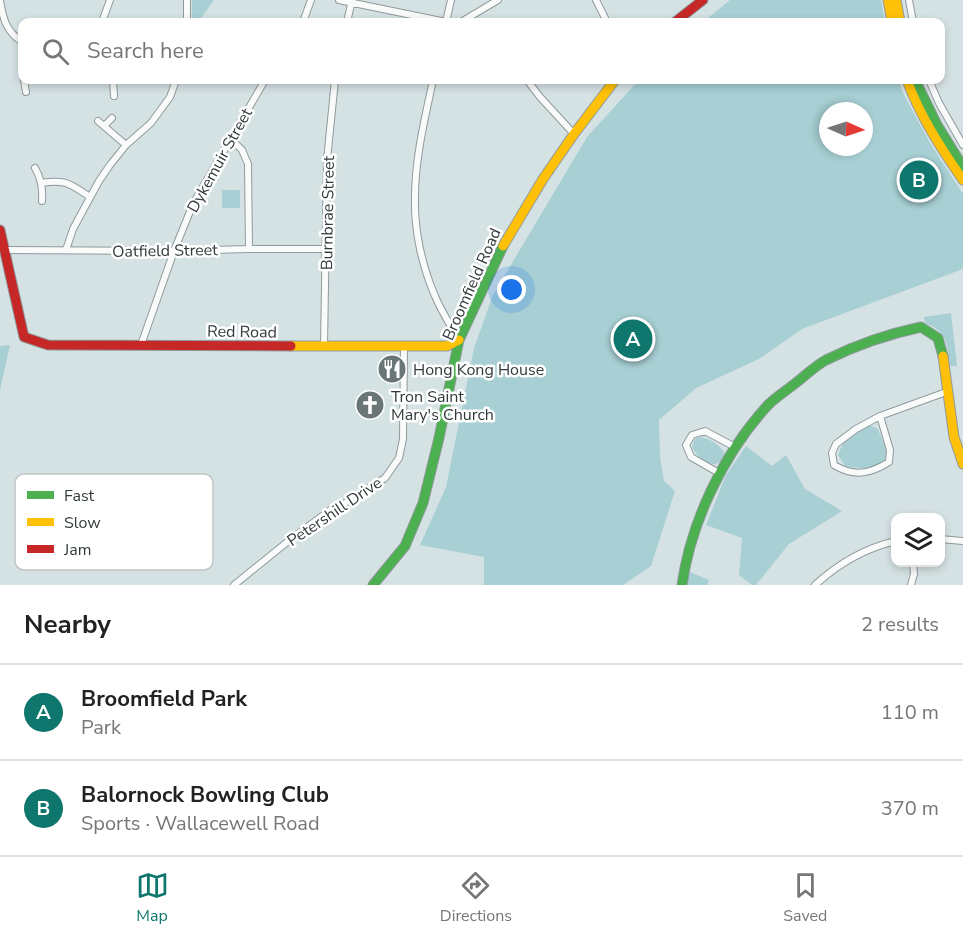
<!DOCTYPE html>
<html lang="en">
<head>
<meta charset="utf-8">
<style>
  body { margin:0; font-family:"Nunito Sans",sans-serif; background:#f6f6f6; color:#222 }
  .controls { position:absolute; right:18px; bottom:18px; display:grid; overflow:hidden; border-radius:12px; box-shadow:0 3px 9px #0003 }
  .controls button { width:54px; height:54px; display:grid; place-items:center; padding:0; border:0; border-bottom:2px solid #e0e0e0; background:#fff; color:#222; font:30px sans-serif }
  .compass { position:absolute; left:819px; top:102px; width:54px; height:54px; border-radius:50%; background:#fff; box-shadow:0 3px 9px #0003; rotate:93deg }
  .you { position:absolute; left:512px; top:290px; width:21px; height:21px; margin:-15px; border:4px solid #fff; border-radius:50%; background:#1a73e8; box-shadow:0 0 0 9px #1a73e833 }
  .badge { display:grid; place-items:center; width:39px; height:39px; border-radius:50%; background:#0f766e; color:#fff; font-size:20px; font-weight:700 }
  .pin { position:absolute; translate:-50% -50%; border:3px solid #fff; box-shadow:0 2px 6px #0006 }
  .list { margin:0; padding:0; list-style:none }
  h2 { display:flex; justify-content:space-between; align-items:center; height:78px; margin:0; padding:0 24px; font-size:26px }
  h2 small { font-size:20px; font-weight:400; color:#767676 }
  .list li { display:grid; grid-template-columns:39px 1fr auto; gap:18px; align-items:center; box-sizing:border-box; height:96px; padding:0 24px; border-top:2px solid #e0e0e0 }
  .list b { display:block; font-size:22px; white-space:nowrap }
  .list p { margin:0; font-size:20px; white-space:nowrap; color:#767676 }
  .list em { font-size:20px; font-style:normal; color:#767676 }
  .icon { flex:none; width:33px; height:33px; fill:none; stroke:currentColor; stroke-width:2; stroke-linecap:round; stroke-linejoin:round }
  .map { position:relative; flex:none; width:963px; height:585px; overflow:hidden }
  .search { position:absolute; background:#fff; box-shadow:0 3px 9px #0003; left:18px; right:18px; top:18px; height:66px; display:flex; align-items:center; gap:15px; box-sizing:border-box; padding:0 21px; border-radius:12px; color:#767676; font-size:22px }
  .sheet { height:270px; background:#fff }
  nav { display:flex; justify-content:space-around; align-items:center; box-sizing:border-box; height:84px; border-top:2px solid #e0e0e0; background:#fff; font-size:16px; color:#767676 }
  nav a { display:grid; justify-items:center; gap:3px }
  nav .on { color:#0f766e }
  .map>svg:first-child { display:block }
  .green { fill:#a7cfd4; fill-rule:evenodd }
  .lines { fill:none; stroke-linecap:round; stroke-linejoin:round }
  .street-casing { stroke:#909a9c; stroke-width:8 }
  .fast-casing { stroke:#909a9c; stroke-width:11 }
  .slow-casing { stroke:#909a9c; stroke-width:11 }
  .jam-casing { stroke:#909a9c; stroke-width:11 }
  .street { stroke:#f9fbfb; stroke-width:6 }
  .fast { stroke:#4caf50; stroke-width:9 }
  .slow { stroke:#ffc107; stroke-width:9 }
  .jam { stroke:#c62828; stroke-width:9 }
  .labels { text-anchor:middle; stroke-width:5; stroke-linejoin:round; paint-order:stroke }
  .street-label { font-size:16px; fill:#313a3b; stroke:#fff }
  .poi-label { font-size:16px; fill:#313a3b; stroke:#fff; text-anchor:start }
  .key { fill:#fff; stroke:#c1c4c4; stroke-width:1.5 }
  .key-label { font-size:16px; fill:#313a3b }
</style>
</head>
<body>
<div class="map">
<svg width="963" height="585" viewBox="0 0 963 585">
  <rect width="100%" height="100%" fill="#d5e2e3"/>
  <path class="green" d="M192,0H214L198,22H192Z
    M730,0H881L885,22H703Z
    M639,80H899L902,91L930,143L963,194V269L802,329L759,359L696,388L659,420L660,457L664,481L675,491L651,566L623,585H484V557L420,545L446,487L474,348L493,295L587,137ZM828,111H864V147H828Z
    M222,190H240V208H222Z
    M951,313L957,366H950C947,345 948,331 925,323L924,317Z
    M10,345L0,390V346Z
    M869,425L878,429C880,436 886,446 886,453C886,471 857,469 845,466L838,455L843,443Z
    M701,437C711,439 720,445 725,454L723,460C720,462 717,464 713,464C705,463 695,454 692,447L695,439Z
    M746,446L772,466L786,455L805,489L842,511L789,544L756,585H752L739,575L742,538L706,525L726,475Z
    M690,572L709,580L707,585H687Z"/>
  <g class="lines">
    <g class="street-casing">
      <path id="street" d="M0,0C3,19 6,31 22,42
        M187,0V22
        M339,0L446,22H461L498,0
        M596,0L607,22
        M909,0L913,22
        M102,22L110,0
        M303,22L311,0
        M347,22L352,0
        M446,22L451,0
        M24,80L26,92
        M98,80H109
        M113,80L114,96
        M433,80C425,118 415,158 415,197C414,230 422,266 435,296C441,311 451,326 459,340
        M527,80L540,97L574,134
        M929,80L939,103L963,145
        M98,121L126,145
        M104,126L112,118
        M230,138L242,150L248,164L249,249
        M35,168C41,178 43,188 42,201
        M41,183C66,179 70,184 90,197
        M4,250L174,251L249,249H326
        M66,250L73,229L99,181L110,165L126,145L151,123L170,97L176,80
        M141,345L174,251L193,204L265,80
        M324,347L327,160L335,80
        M880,416L890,450L889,462C870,474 854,477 834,465L832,453L836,444L856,429L880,416L949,391
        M719,473L691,457L686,445L692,435L705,431L735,447
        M940,539L963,541
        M234,585L286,543L333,508L342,505L385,478L399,458L403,439L404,347
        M815,585C838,564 865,548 896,541
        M911,585L914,574L913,562"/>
    </g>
    <g class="fast-casing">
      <path id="fast" d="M915,80L937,125L963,167
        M373,585L405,546L423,503L439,438L459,340L503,246
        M682,585C691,521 724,453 768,405C776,397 787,390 797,382C806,375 815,366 826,360C856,345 888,334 921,327L938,338L943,356"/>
    </g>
    <g class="slow-casing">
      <path id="slow" d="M888,0L892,22
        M896,0L900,22
        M907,80C920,116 941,148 963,180
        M503,246L543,179L574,134L615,80
        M291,346H447L459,340
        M943,356L954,437L963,464"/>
    </g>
    <g class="jam-casing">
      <path id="jam" d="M675,22L703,0
        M0,230L24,337L48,345L291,346"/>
    </g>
    <use href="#street" class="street"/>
    <use href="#fast" class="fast"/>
    <use href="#slow" class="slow"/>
    <use href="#jam" class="jam"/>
  </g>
  <defs>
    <g id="restaurant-disc" transform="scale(1.5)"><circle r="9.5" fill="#6a7576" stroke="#fff"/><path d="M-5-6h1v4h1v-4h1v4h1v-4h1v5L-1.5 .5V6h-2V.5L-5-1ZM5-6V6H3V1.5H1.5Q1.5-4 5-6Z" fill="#fff"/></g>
    <g id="church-disc" transform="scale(1.5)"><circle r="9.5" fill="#6a7576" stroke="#fff"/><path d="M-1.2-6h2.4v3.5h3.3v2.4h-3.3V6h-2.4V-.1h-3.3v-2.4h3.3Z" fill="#fff"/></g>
  </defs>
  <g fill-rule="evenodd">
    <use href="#restaurant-disc" x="392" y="369"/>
    <use href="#church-disc" x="370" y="405"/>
  </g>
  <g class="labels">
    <g class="street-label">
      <text transform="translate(219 160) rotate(-61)" y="6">Dykemuir Street</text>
      <text transform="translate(327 213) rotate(-89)" y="6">Burnbrae Street</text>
      <text transform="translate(165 250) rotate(-1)" y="6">Oatfield Street</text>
      <text transform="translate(471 284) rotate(-66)" y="6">Broomfield Road</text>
      <text transform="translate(242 331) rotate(1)" y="6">Red Road</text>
      <text transform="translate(334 511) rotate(-34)" y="6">Petershill Drive</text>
    </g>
    <g class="poi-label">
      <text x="413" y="375">Hong Kong House</text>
      <text x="391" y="402">Tron Saint<tspan x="391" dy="18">Mary's Church</tspan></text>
    </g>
  </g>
  <rect x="15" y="474" width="198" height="96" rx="9" class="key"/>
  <rect x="27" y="491" width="27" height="8" fill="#4caf50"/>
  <rect x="27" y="518" width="27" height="8" fill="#ffc107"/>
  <rect x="27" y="545" width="27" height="8" fill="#c62828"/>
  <g class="key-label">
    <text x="64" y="501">Fast</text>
    <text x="64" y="528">Slow</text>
    <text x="64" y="555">Jam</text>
  </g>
</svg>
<div class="controls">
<button><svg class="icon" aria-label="layers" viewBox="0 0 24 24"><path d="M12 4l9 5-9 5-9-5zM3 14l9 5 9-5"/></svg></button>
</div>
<svg class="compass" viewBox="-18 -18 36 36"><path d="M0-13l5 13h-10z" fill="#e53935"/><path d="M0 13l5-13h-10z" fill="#767676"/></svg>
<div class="you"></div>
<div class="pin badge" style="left:633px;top:339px">A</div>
<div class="pin badge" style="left:919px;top:180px">B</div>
<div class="search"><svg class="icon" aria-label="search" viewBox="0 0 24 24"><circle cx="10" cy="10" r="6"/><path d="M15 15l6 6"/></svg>Search here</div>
</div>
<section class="sheet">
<h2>Nearby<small>2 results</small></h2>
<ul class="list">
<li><span class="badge">A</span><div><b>Broomfield Park</b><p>Park</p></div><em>110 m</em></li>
<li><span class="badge">B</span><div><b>Balornock Bowling Club</b><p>Sports · Wallacewell Road</p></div><em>370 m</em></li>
</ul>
</section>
<nav>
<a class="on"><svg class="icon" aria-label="map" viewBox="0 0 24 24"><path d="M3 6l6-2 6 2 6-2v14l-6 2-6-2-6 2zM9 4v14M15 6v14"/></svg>Map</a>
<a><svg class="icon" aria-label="directions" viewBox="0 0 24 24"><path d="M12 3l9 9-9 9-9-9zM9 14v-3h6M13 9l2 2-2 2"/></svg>Directions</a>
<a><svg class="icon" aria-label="saved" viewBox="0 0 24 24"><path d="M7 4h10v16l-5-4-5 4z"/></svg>Saved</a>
</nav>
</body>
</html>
